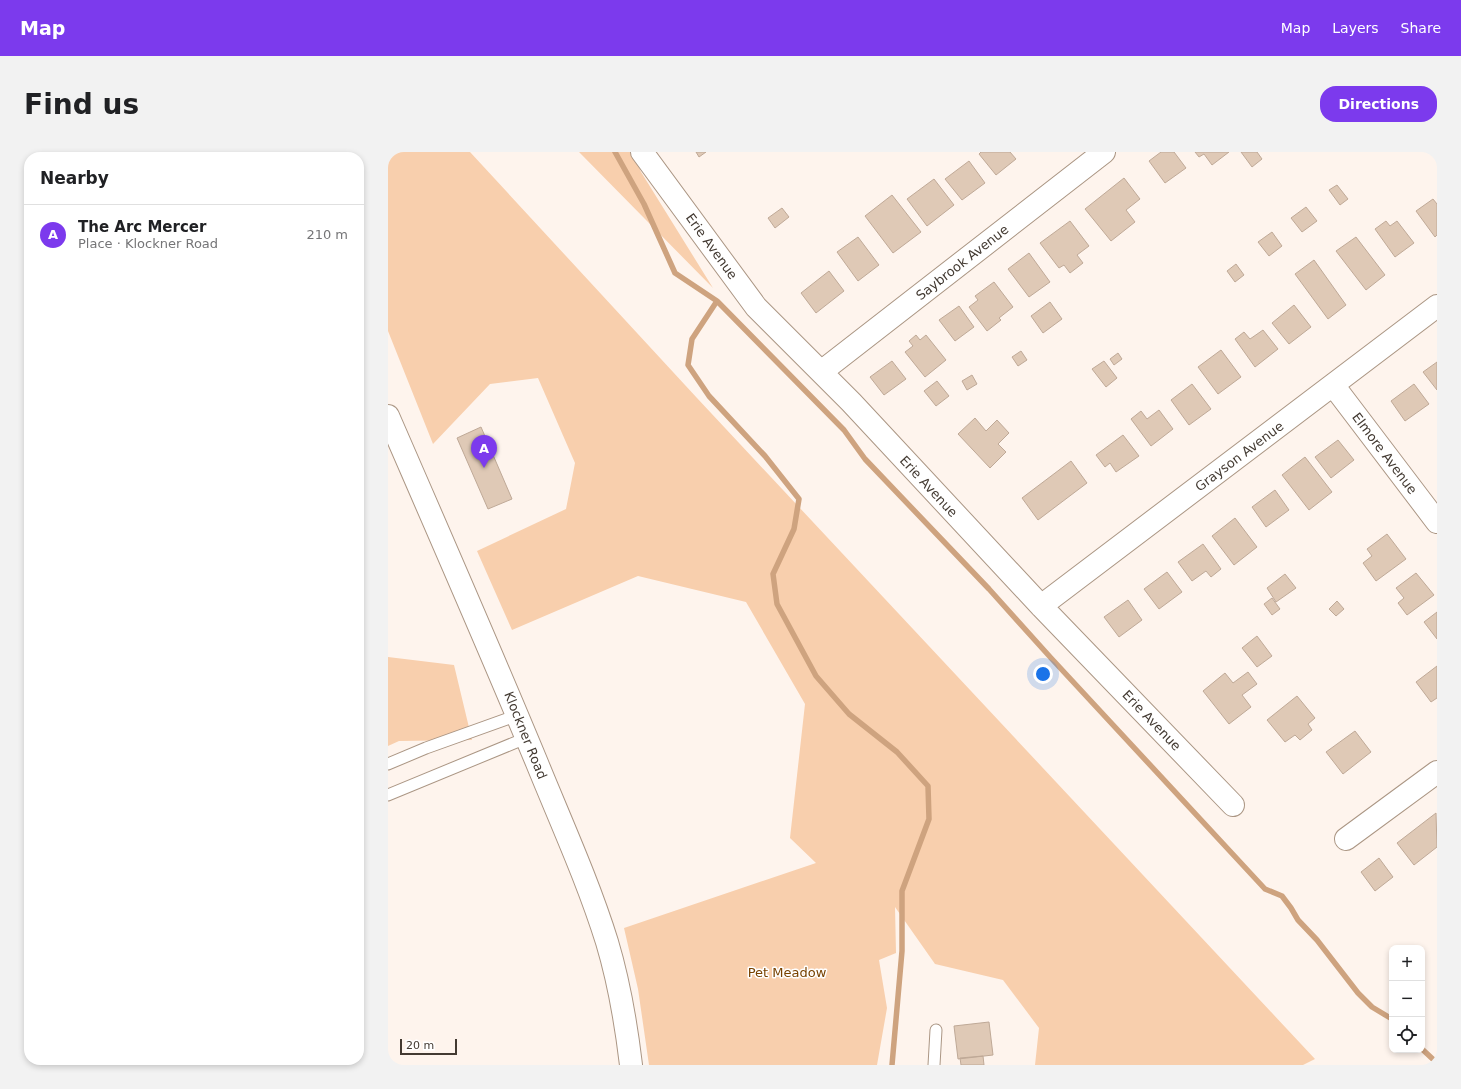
<!DOCTYPE html>
<html lang="en">
<head>
<meta charset="utf-8">
<style>
  body { margin:0; font-family:"DejaVu Sans",sans-serif; background:#f2f2f2; color:#202124 }
  .controls { position:absolute; right:12px; bottom:12px; display:grid; overflow:hidden; border-radius:8px; box-shadow:0 2px 6px #0003 }
  .controls button { width:36px; height:36px; display:grid; place-items:center; padding:0; border:0; border-bottom:1px solid #e0e0e0; background:#fff; color:#202124; font:20px sans-serif }
  .scale { position:absolute; left:12px; bottom:10px; width:57px; box-sizing:border-box; padding-left:4px; border:2px solid #433a32; border-top:0; font-size:11px; line-height:14px; white-space:nowrap; color:#433a32; -webkit-text-stroke:3px #fff; paint-order:stroke }
  .you { position:absolute; left:655px; top:522px; width:14px; height:14px; margin:-10px; border:3px solid #fff; border-radius:50%; background:#1a73e8; box-shadow:0 0 0 6px #1a73e833 }
  .badge { display:grid; place-items:center; width:26px; height:26px; border-radius:50%; background:#7c3aed; color:#fff; font-size:13px; font-weight:700 }
  .pin { position:absolute; translate:-50% -33px; filter:drop-shadow(0 1px 2px #0008) }
  .pin::after { content:''; position:absolute; top:21px; width:14px; height:12px; background:inherit; clip-path:polygon(0 0,100% 0,50% 100%) }
  .list { margin:0; padding:0; list-style:none }
  h2 { display:flex; justify-content:space-between; align-items:center; height:52px; margin:0; padding:0 16px; font-size:17px }
  h2 small { font-size:13px; font-weight:400; color:#757577 }
  .list li { display:grid; grid-template-columns:26px 1fr auto; gap:12px; align-items:center; box-sizing:border-box; height:60px; padding:0 16px; border-top:1px solid #e0e0e0 }
  .list b { display:block; font-size:15px; white-space:nowrap }
  .list p { margin:0; font-size:13px; white-space:nowrap; color:#757577 }
  .list em { font-size:13px; font-style:normal; color:#757577 }
  .icon { flex:none; width:22px; height:22px; fill:none; stroke:currentColor; stroke-width:2; stroke-linecap:round; stroke-linejoin:round }
  .map { position:relative; flex:none; width:1049px; height:913px; overflow:hidden; border-radius:16px }
  header { display:flex; align-items:center; gap:24px; box-sizing:border-box; height:56px; padding:0 20px; background:#7c3aed; color:#fff }
  header strong { font-size:19px }
  nav { display:flex; gap:22px; margin-inline-start:auto; font-size:14px }
  .intro { display:flex; align-items:center; justify-content:space-between; box-sizing:border-box; height:96px; padding:0 24px }
  h1 { margin:0; font-size:28px }
  .button { padding:10px 18px; border-radius:16px; background:#7c3aed; color:#fff; font-size:14px; font-weight:700 }
  main { display:flex; gap:24px; padding:0 24px }
  aside { flex:1; background:#fff; border-radius:16px; box-shadow:0 2px 6px #0003 }
  .map>svg:first-child { display:block }
  .green { fill:#f8cfad }
  .lines { fill:none; stroke-linecap:round; stroke-linejoin:round }
  .stream { stroke:#cea37f; stroke-width:5.5 }
  .building { fill:#dfc9b6; stroke:#bfa997 }
  .lane-casing { stroke:#ab9684; stroke-width:13 }
  .street-casing { stroke:#ab9684; stroke-width:24 }
  .secondary-casing { stroke:#ab9684; stroke-width:24 }
  .lane { stroke:#fff; stroke-width:11 }
  .street { stroke:#fff; stroke-width:22 }
  .secondary { stroke:#fff; stroke-width:22 }
  .labels { text-anchor:middle; stroke-width:3; stroke-linejoin:round; paint-order:stroke }
  .street-label { font-size:13px; fill:#433a32; stroke:#fff }
  .park-label { font-size:13px; fill:#784200; stroke:#fff }
</style>
</head>
<body>
<header>
<strong>Map</strong>
<nav><a>Map</a><a>Layers</a><a>Share</a></nav>
</header>
<div class="intro"><h1>Find us</h1><a class="button">Directions</a></div>
<main>
<aside>
<h2>Nearby<small></small></h2>
<ul class="list">
<li><span class="badge">A</span><div><b>The Arc Mercer</b><p>Place · Klockner Road</p></div><em>210 m</em></li>
</ul>
</aside>
<div class="map">
<svg width="1049" height="913" viewBox="0 0 1049 913">
  <rect width="100%" height="100%" fill="#fef4ed"/>
  <path class="green" d="M0,0H82L309,246L927,907L915,913H647L651,876L615,828L547,812L507,755L508,801L491,808L499,856L489,913H261L250,837L236,776L428,711L402,686L417,552L358,450L250,424L124,478L89,399L178,357L187,311L150,226L102,232L45,292L0,179Z
    M191,0H245L253,20L325,136Z
    M0,505L66,513L84,588L11,589L0,594Z"/>
  <g class="lines">
    <path class="stream" d="M227,0L256,52L287,121L329,149L456,278L477,307L601,437L663,506L877,737L894,744L903,756L910,768L929,788L970,841L984,855L1004,867
      M329,149L304,187L300,213L321,244L377,304L411,347L406,377L385,422L389,452L428,524L461,562L509,600L540,634L541,667L514,739V799L504,913
      M1034,897L1049,911"/>
  </g>
  <path class="building" d="M308,0H318L311,5Z
    M593,0H622L628,7L608,23L591,2Z
    M773,0H786L798,16L777,31L761,9Z
    M807,0H841L824,13L816,2L811,5Z
    M853,0H869L874,7L864,15Z
    M581,9L597,31L574,48L557,27Z
    M736,26L752,47L738,58L747,70L723,89L697,57Z
    M546,27L566,53L539,74L519,47Z
    M949,33L960,47L952,53L941,38Z
    M504,43L533,80L505,101L477,64Z
    M1045,47L1049,52V83L1047,85L1028,59Z
    M918,55L929,69L914,80L903,66Z
    M394,56L401,65L387,76L380,66Z
    M682,69L701,94L689,103L695,111L682,121L676,113L671,116L652,91Z
    M998,69L1002,74L1009,69L1026,91L1007,105L987,77Z
    M884,80L894,94L881,104L870,90Z
    M470,85L491,113L470,129L449,100Z
    M968,85L997,123L978,138L948,99Z
    M641,101L662,130L641,145L620,117Z
    M926,108L958,153L940,167L907,122Z
    M848,112L856,123L847,130L839,119Z
    M441,119L456,139L428,161L413,141Z
    M606,130L625,155L611,166L613,168L599,179L581,155L590,148L587,144Z
    M662,150L674,167L655,181L643,164Z
    M906,153L923,175L901,192L884,171Z
    M571,154L586,175L567,189L551,168Z
    M875,178L890,197L867,215L847,187L856,180L862,187Z
    M528,183L532,188L538,183L558,208L537,225L517,200L525,194L521,189Z
    M833,198L853,225L830,242L810,215Z
    M633,199L639,208L630,214L624,205Z
    M730,201L734,207L726,213L722,207Z
    M504,209L518,227L496,243L482,225Z
    M716,209L729,226L718,235L704,217Z
    M1049,210V238L1035,220Z
    M584,223L589,232L579,238L574,229Z
    M549,229L561,244L548,254L536,239Z
    M804,232L823,257L801,273L783,248Z
    M1026,232L1041,252L1017,269L1003,249Z
    M771,258L785,277L763,294L743,267L753,259L759,267Z
    M587,266L598,279L609,268L621,281L610,292L618,300L602,316L570,282Z
    M93,275L124,347L100,357L69,286Z
    M735,283L751,304L728,320L722,311L717,315L708,303Z
    M950,288L966,308L943,326L927,305Z
    M917,305L944,340L921,358L894,323Z
    M683,309L699,331L650,368L634,346Z
    M887,338L901,358L878,375L864,355Z
    M847,366L869,395L846,413L824,384Z
    M999,382L1018,407L988,429L975,411L984,404L979,397Z
    M815,392L833,417L823,425L818,419L804,429L790,410Z
    M779,420L794,440L771,457L756,437Z
    M1028,421L1046,443L1019,463L1010,451L1016,446L1008,436Z
    M897,422L908,436L888,450L879,436Z
    M884,446L892,457L884,463L876,452Z
    M740,448L754,468L731,485L716,465Z
    M949,449L956,457L948,464L941,457Z
    M1049,460V487L1036,470Z
    M869,484L884,504L869,515L854,496Z
    M1049,514V546L1043,550L1028,530Z
    M860,520L869,532L854,543L863,555L841,572L815,539L837,521L845,531Z
    M909,544L927,566L920,572L924,578L912,588L907,583L897,590L879,568Z
    M967,579L983,600L955,622L938,600Z
    M1048,661L1049,695L1026,713L1009,691Z
    M991,706L1005,725L987,739L973,720Z
    M601,870L605,903L570,907L566,874Z
    M595,904L596,913H573L572,906Z"/>
  <g class="lines">
    <g class="lane-casing">
      <path id="lane" d="M0,612L38,596L130,563
        M0,643L138,586
        M546,913L548,878"/>
    </g>
    <g class="street-casing">
      <path id="street" d="M254,0L368,155L463,250L653,454L845,653
        M433,220L716,0
        M945,233L1049,370
        M653,454L1049,154
        M958,687L1049,620"/>
    </g>
    <g class="secondary-casing">
      <path id="secondary" d="M0,264C50,379 101,495 149,611C173,670 200,729 219,790C231,830 238,871 243,913"/>
    </g>
    <use href="#lane" class="lane"/>
    <use href="#street" class="street"/>
    <use href="#secondary" class="secondary"/>
  </g>
  <g class="labels">
    <g class="street-label">
      <text transform="translate(324 94) rotate(54)" y="5">Erie Avenue</text>
      <text transform="translate(574 110) rotate(-38)" y="5">Saybrook Avenue</text>
      <text transform="translate(997 301) rotate(53)" y="5">Elmore Avenue</text>
      <text transform="translate(851 304) rotate(-37)" y="5">Grayson Avenue</text>
      <text transform="translate(541 334) rotate(47)" y="5">Erie Avenue</text>
      <text transform="translate(764 568) rotate(46)" y="5">Erie Avenue</text>
      <text transform="translate(138 583) rotate(68)" y="5">Klockner Road</text>
    </g>
    <g class="park-label">
      <text x="399" y="825">Pet Meadow</text>
    </g>
  </g>
</svg>
<div class="controls">
<button>+</button>
<button>−</button>
<button><svg class="icon" aria-label="locate" viewBox="0 0 24 24"><circle cx="12" cy="12" r="6"/><path d="M12 2v4M12 18v4M2 12h4M18 12h4"/></svg></button>
</div>
<div class="scale">20 m</div>
<div class="you"></div>
<div class="pin badge" style="left:96px;top:316px">A</div>
</div>
</main>
</body>
</html>
